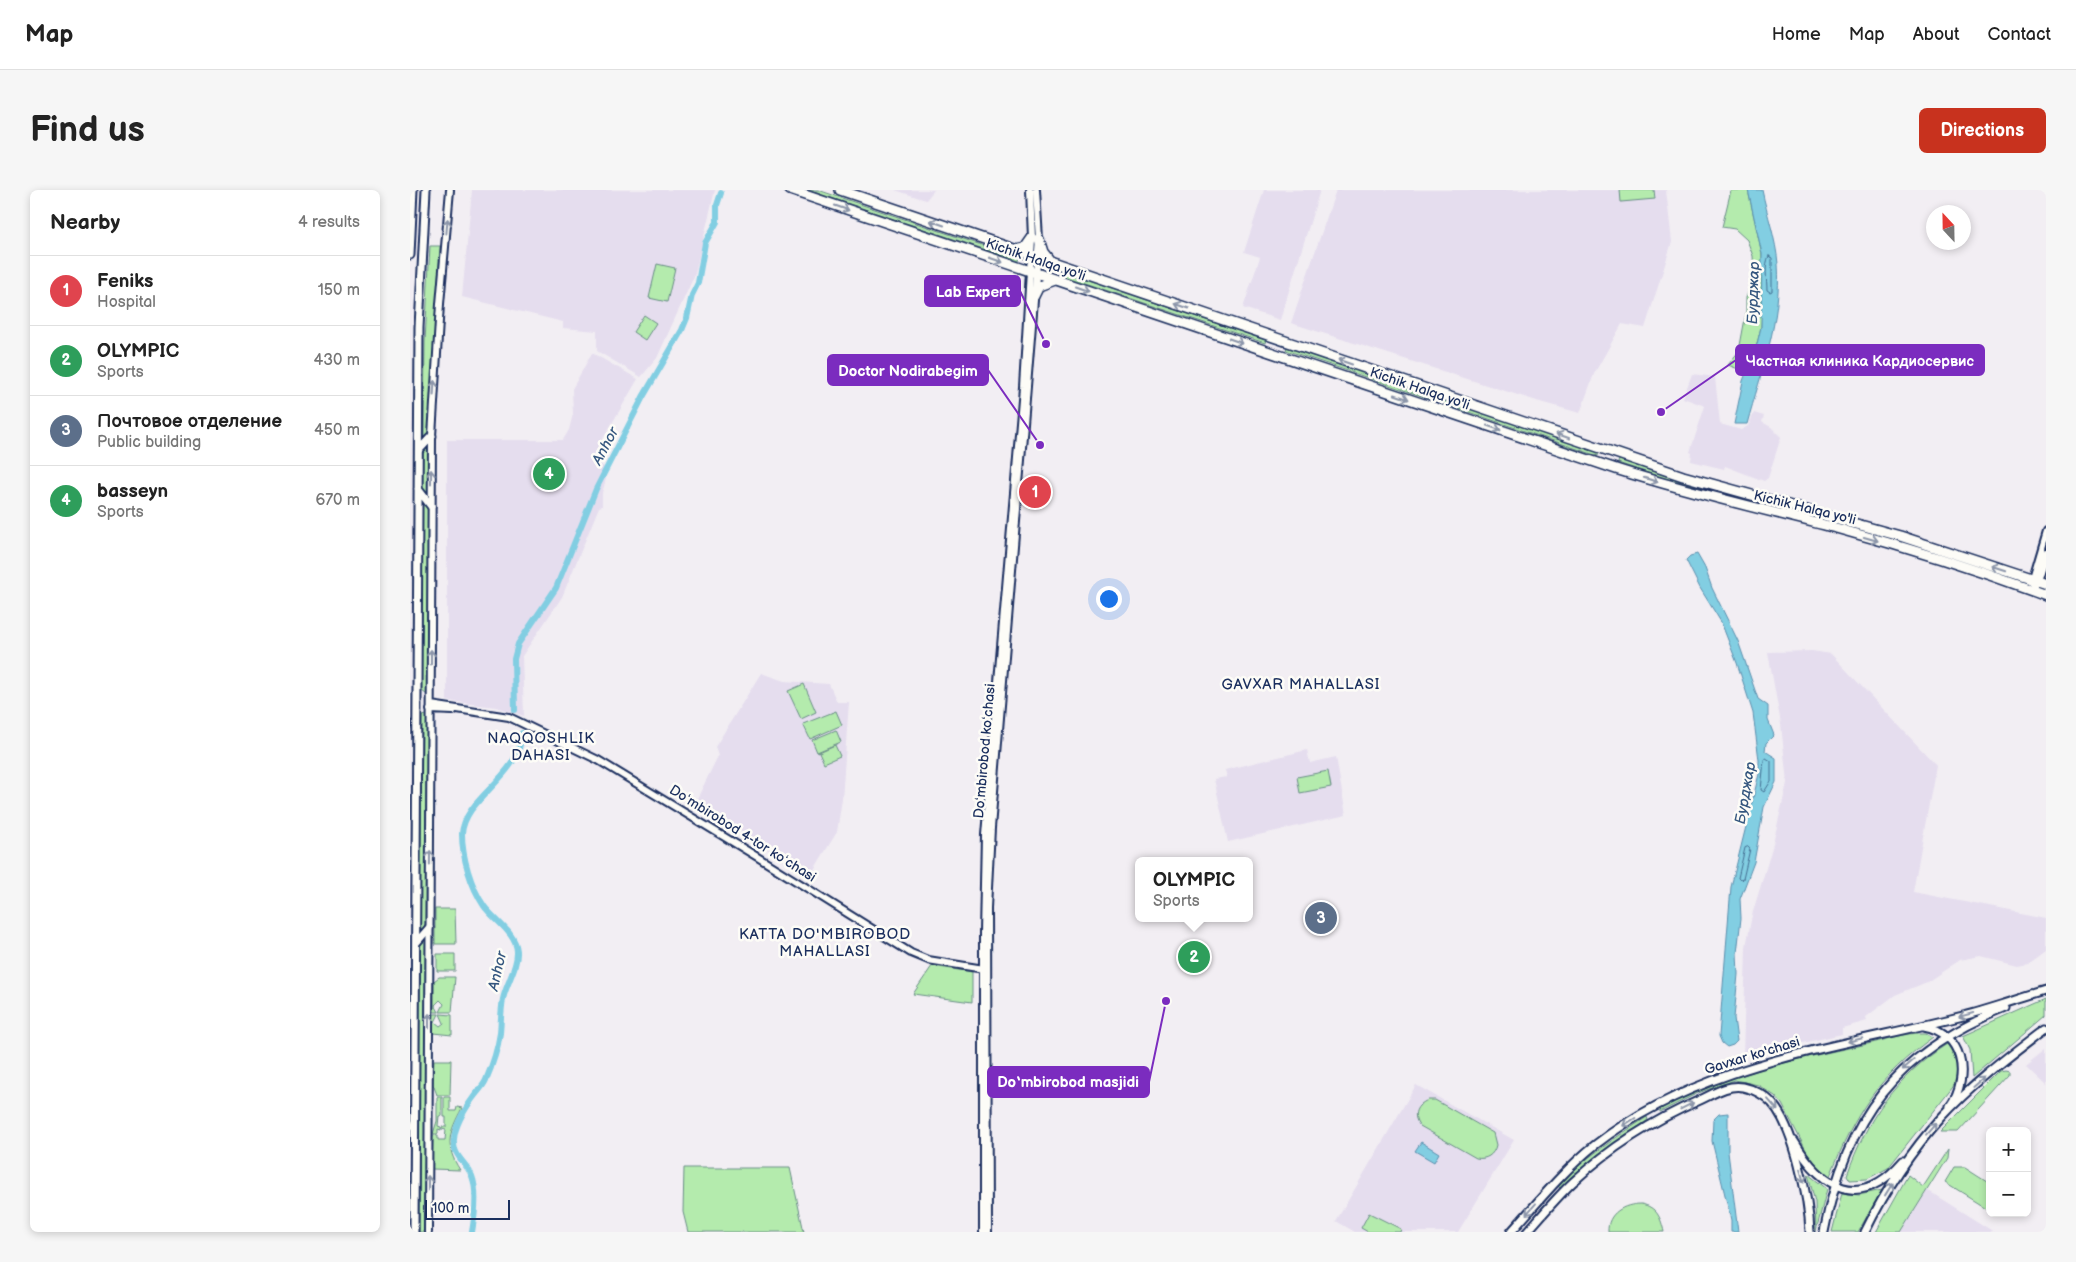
<!DOCTYPE html>
<html lang="en">
<head>
<meta charset="utf-8">
<style>
  body { margin:0; font-family:"Balsamiq Sans",sans-serif; background:#f6f6f6; color:#222 }
  .controls { position:absolute; right:15px; bottom:15px; display:grid; overflow:hidden; border-radius:8px; box-shadow:0 2px 8px #0003 }
  .controls button { width:45px; height:45px; display:grid; place-items:center; padding:0; border:0; border-bottom:1px solid #e0e0e0; background:#fff; color:#222; font:25px sans-serif }
  .compass { position:absolute; left:1516px; top:15px; width:45px; height:45px; border-radius:50%; background:#fff; box-shadow:0 2px 8px #0003; rotate:338deg }
  .scale { position:absolute; left:15px; bottom:12px; width:85px; box-sizing:border-box; padding-left:5px; border:2px solid #1b2f5e; border-top:0; font-size:14px; line-height:18px; white-space:nowrap; color:#1b2f5e; -webkit-text-stroke:4px #fdfcf7; paint-order:stroke }
  .you { position:absolute; left:698px; top:408px; width:18px; height:18px; margin:-12px; border:4px solid #fff; border-radius:50%; background:#1a73e8; box-shadow:0 0 0 8px #1a73e833 }
  .badge { display:grid; place-items:center; width:32px; height:32px; border-radius:50%; background:#c8321e; color:#fff; font-size:16px; font-weight:700 }
  .pin { position:absolute; translate:-50% -50%; border:2px solid #fff; box-shadow:0 1px 5px #0006 }
  .popup { position:absolute; left:725px; top:667px; width:118px; height:65px; box-sizing:border-box; display:grid; place-content:center; border-radius:8px; background:#fff; filter:drop-shadow(0 1px 4px #0005); font-size:16px; white-space:nowrap; color:#767676 }
  .popup b { font-size:19px; color:#222 }
  .popup::after { content:''; position:absolute; left:50%; top:100%; margin-left:-10px; border:10px solid transparent; border-top-color:#fff }
  .list { margin:0; padding:0; list-style:none }
  h2 { display:flex; justify-content:space-between; align-items:center; height:65px; margin:0; padding:0 20px; font-size:21px }
  h2 small { font-size:16px; font-weight:400; color:#767676 }
  .list li { display:grid; grid-template-columns:32px 1fr auto; gap:15px; align-items:center; box-sizing:border-box; height:70px; padding:0 20px; border-top:1px solid #e0e0e0 }
  .list b { display:block; font-size:19px; white-space:nowrap }
  .list p { margin:0; font-size:16px; white-space:nowrap; color:#767676 }
  .list em { font-size:16px; font-style:normal; color:#767676 }
  .map { position:relative; flex:none; width:1636px; height:1042px; overflow:hidden; border-radius:8px }
  header { display:flex; align-items:center; gap:30px; box-sizing:border-box; height:70px; padding:0 25px; background:#fff; border-bottom:1px solid #e0e0e0 }
  header strong { font-size:24px }
  nav { display:flex; gap:28px; margin-inline-start:auto; font-size:18px }
  .intro { display:flex; align-items:center; justify-content:space-between; box-sizing:border-box; height:120px; padding:0 30px }
  h1 { margin:0; font-size:35px }
  .button { padding:12px 22px; border-radius:8px; background:#c8321e; color:#fff; font-size:18px; font-weight:700 }
  main { display:flex; gap:30px; padding:0 30px }
  aside { flex:1; background:#fff; border-radius:8px; box-shadow:0 2px 8px #0003 }
  .map>svg:first-child { display:block }
  .built { fill:#e5ddee }
  .green { fill:#b4ebad; stroke:#688d86 }
  .water { fill:#82cee2; stroke:#598ead }
  .lines { fill:none; stroke-linecap:round; stroke-linejoin:round }
  .shore { stroke:#446f93; stroke-width:1 }
  .canal { stroke:#82cee2; stroke-width:6 }
  .secondary-casing { stroke:#1b2f5e; stroke-width:10 }
  .primary-casing { stroke:#1b2f5e; stroke-width:11 }
  .highway-casing { stroke:#1b2f5e; stroke-width:12 }
  .secondary { stroke:#fdfcf7; stroke-width:6 }
  .primary { stroke:#fdfcf7; stroke-width:7 }
  .highway { stroke:#fdfcf7; stroke-width:9 }
  .oneway { stroke:#8c96aa }
  .labels { text-anchor:middle; stroke-width:5; stroke-linejoin:round; paint-order:stroke }
  .street-label { font-size:14px; fill:#1b2f5e; stroke:#fdfcf7 }
  .water-label { font-size:15px; font-style:italic; fill:#35577f; stroke:#fdfcf7 }
  .neighbourhood-label { font-size:15px; letter-spacing:1px; fill:#1b2f5e; stroke:#fdfcf7 }
  .leader { fill:none; stroke:#7b2cbf; stroke-width:2 }
  .callout-dot { fill:#7b2cbf; stroke:#fdfcf7; stroke-width:2 }
  .callout { fill:#7b2cbf; stroke:#7b2cbf; stroke-width:2 }
  .callout-label { font-size:15px; text-anchor:middle; font-weight:bold; fill:#fff }
</style>
</head>
<body>
<header>
<strong>Map</strong>
<nav><a>Home</a><a>Map</a><a>About</a><a>Contact</a></nav>
</header>
<div class="intro"><h1>Find us</h1><a class="button">Directions</a></div>
<main>
<aside>
<h2>Nearby<small>4 results</small></h2>
<ul class="list">
<li><span class="badge" style="background:#e0444e">1</span><div><b>Feniks</b><p>Hospital</p></div><em>150 m</em></li>
<li><span class="badge" style="background:#2e9e5b">2</span><div><b>OLYMPIC</b><p>Sports</p></div><em>430 m</em></li>
<li><span class="badge" style="background:#5c6f8a">3</span><div><b>Почтовое отделение</b><p>Public building</p></div><em>450 m</em></li>
<li><span class="badge" style="background:#2e9e5b">4</span><div><b>basseyn</b><p>Sports</p></div><em>670 m</em></li>
</ul>
</aside>
<div class="map">
<svg width="1636" height="1042" viewBox="0 0 1636 1042">
  <rect width="100%" height="100%" fill="#f2eef3"/>
  <filter id="ink" filterUnits="userSpaceOnUse"><feTurbulence type="fractalNoise" baseFrequency=".02" numOctaves="2"/><feDisplacementMap in="SourceGraphic" scale="10" xChannelSelector="R" yChannelSelector="G"/><feConvolveMatrix kernelMatrix="1 2 1 2 8 2 1 2 1" color-interpolation-filters="sRGB"/></filter>
  <g filter="url(#ink)">
    <path class="built" d="M62,0H305L285,84L247,168L231,187L187,161V141L153,138V132L52,107Z
      M485,0H524L516,10Z
      M854,0H910L870,130L833,118L850,67L834,62Z
      M926,0H1256L1262,52L1235,138L1212,134L1184,184L1170,223L1130,212L881,133Z
      M182,163L228,189L181,269L196,278V289L192,303V316L189,317L152,407L112,466L114,526L86,517L37,511V250H153L159,240L163,224L162,199Z
      M1282,184L1305,187L1310,234L1331,240L1338,236L1344,223L1354,226L1352,232L1361,237L1371,247L1358,288L1354,291L1315,276L1314,279L1281,271L1282,263L1280,262L1295,216L1273,208Z
      M1402,461L1421,464L1526,575L1503,702L1636,728V759L1617,773L1607,775L1571,766L1550,770L1517,792L1485,805L1456,827L1457,831L1432,838V844L1333,867L1336,757L1342,725L1362,658L1377,593L1371,534L1358,462Z
      M351,483L374,491L419,494L427,512H439L432,609L427,642L400,686L322,636L284,615L308,566L305,557Z
      M897,560L900,573L926,567L936,625L818,652L804,589L817,587L815,580Z
      M1636,858V893L1616,874Z
      M1006,895L1104,950L1048,1042H945L926,1031Z
      M1517,1000L1584,1042H1491Z"/>
    <path class="green" d="M398,0H408L610,68L609,71Z
      M1210,0H1244L1245,9L1211,12Z
      M1321,0H1338L1352,64L1353,103L1351,137L1347,154L1336,182L1318,175L1329,161L1336,123V108L1344,83L1343,66L1337,50L1325,39L1312,37Z
      M20,56H30L19,242L14,248L15,152Z
      M247,74L265,78L257,112L239,108Z
      M651,81L856,150L855,153L650,85Z
      M234,125L246,133L235,150L223,142Z
      M877,157L1189,262L1188,266L876,160Z
      M19,256L18,305L12,298L13,262Z
      M1209,269L1262,288L1354,313L1353,315L1278,296L1208,273Z
      M12,308L18,316L17,505L11,500Z
      M394,494L406,522L391,529L378,501Z
      M426,521L432,535L400,549L393,534Z
      M17,525L15,737L10,743L12,526Z
      M426,540L431,552L407,562L402,550Z
      M425,555L430,566L414,573L409,562Z
      M918,581L921,597L890,603L887,587Z
      M25,719H45L46,754H25Z
      M16,748L14,1042H9L10,753Z
      M27,764H45V781H27Z
      M522,776L562,782V812L503,804Z
      M29,787H45L42,822H30L34,814L30,810L25,815L29,822H24V791Z
      M1636,809V825L1562,888L1560,860L1553,846Z
      M24,824H29L25,832L30,836L34,833L30,824L42,825V845L23,843Z
      M1516,843L1523,847C1468,887 1445,923 1420,986L1407,975L1397,962L1372,914L1365,906L1348,895L1325,890L1288,903L1250,922V919C1316,885 1381,870 1453,855C1473,851 1496,842 1516,843Z
      M1537,854C1546,867 1550,882 1543,896L1478,978L1457,989L1440,990L1437,985C1457,928 1486,887 1537,854Z
      M24,870H41L40,905H27L23,894Z
      M1596,880L1600,881V885L1548,942H1530L1591,881Z
      M27,907H32V926H29L28,936L31,937V940L28,939V944H23L27,931Z
      M34,907H40V921H46L47,917L52,918C39,943 34,955 50,980L22,979L23,945L28,946V950H35L36,940L32,939V937H36V927H34Z
      M1018,910H1025L1083,943L1086,955C1084,965 1076,970 1066,968L1010,936C1001,925 1006,915 1018,910Z
      M1237,927L1238,930C1207,951 1176,971 1150,998L1148,996C1174,968 1205,948 1237,927Z
      M1538,959L1537,968L1491,1042H1466L1498,985L1513,997Z
      M1544,977H1555L1580,993V1020L1535,992Z
      M274,978H380L394,1042H278L273,1022Z
      M1398,984L1417,999L1406,1041L1405,1012Z
      M1472,1000L1448,1042H1422L1432,1003L1449,1005Z
      M1231,1014C1247,1017 1251,1028 1254,1042H1198C1197,1023 1214,1014 1231,1014Z
      M959,1023L991,1039L990,1042H958L951,1038Z"/>
    <path class="water" d="M1338,0H1352C1357,25 1366,49 1368,74C1372,129 1351,182 1337,234H1324L1333,191L1347,154L1351,137L1352,64Z
      M1287,364L1295,378L1302,398L1328,451L1348,509L1358,516V530L1364,545L1356,553L1355,561L1366,568V592L1354,617L1344,672L1330,709L1331,728L1327,763L1328,784L1324,828L1327,851L1323,855L1317,857L1312,853L1309,846L1321,697L1349,584V570L1343,523L1327,473L1311,432L1290,398L1276,370L1280,366Z
      M1318,923V962L1328,1042H1321V1030L1302,951L1303,930L1309,924Z
      M1011,952L1029,963L1024,972L1005,961Z"/>
    <g class="lines">
      <path class="shore" d="M1359,66L1362,68V101L1360,102L1357,100C1357,90 1354,75 1359,66Z
        M1356,568L1361,571V591L1354,602L1351,600L1354,570Z
        M1338,657L1340,659L1333,689L1330,690L1328,688L1335,658Z"/>
      <path class="canal" d="M105,520L104,469L108,454L146,398L186,299L233,207L272,140L277,128L282,105L288,93L295,53L307,32V15L311,3
        M62,1042C65,1025 68,1002 62,986C57,973 42,966 44,949C45,936 55,919 63,908C67,902 73,897 76,890C82,876 88,857 90,843C91,831 91,820 93,809C96,794 108,777 107,761C106,743 84,730 74,716C61,697 52,667 52,644C54,607 110,588 112,543"/>
      <g class="secondary-casing">
        <path id="secondary" d="M1621,392L1636,341
          M1621,400L1627,391L1636,362
          M21,515L99,527L188,570L349,668L501,763L518,770L574,779
          M20,520L43,521
          M18,1042L22,246L30,114L40,0
          M573,1042V743L575,645L613,197L622,48L620,0
          M578,1042L577,718L581,638L629,49L626,0"/>
      </g>
      <g class="primary-casing">
        <path id="primary" d="M0,65L3,0
          M9,260L22,246
          M8,299L21,316
          M6,753L19,738
          M1514,836C1553,843 1561,886 1540,916
          M1384,951C1412,999 1450,1021 1493,971
          M4,1042L9,137L16,0
          M1101,1042C1128,1012 1154,980 1185,955C1291,872 1427,858 1553,826C1581,819 1608,809 1636,801
          M1117,1042C1132,1025 1147,1007 1163,992C1200,958 1244,930 1290,910C1303,904 1318,894 1333,897C1343,899 1355,905 1362,913C1384,937 1399,1010 1400,1042
          M1414,1042C1436,927 1486,862 1596,818
          M1455,1042C1475,1001 1501,961 1531,928C1562,894 1600,866 1636,838"/>
      </g>
      <g class="highway-casing">
        <path id="highway" d="M380,0L1209,280C1281,303 1353,319 1426,338C1496,357 1568,380 1636,405
          M430,0L1273,286L1490,346L1636,394
          M629,49L633,62L641,72
          M606,60L615,58L622,48
          M624,106L629,96L645,90"/>
      </g>
      <use href="#secondary" class="secondary"/>
      <use href="#primary" class="primary"/>
      <use href="#highway" class="highway"/>
    </g>
    <defs><path id="oneway-shaft" d="M-6 0H5M1.5-3L5.5 0L1.5 3" fill="none" stroke-width="1.6" stroke-linecap="round" stroke-linejoin="round" transform="scale(1.25)"/></defs>
    <g class="oneway">
      <use href="#oneway-shaft" transform="translate(432 18) rotate(19)"/>
      <use href="#oneway-shaft" transform="translate(527 33) rotate(-161)"/>
      <use href="#oneway-shaft" transform="translate(37 36) rotate(-85)"/>
      <use href="#oneway-shaft" transform="translate(586 70) rotate(19)"/>
      <use href="#oneway-shaft" transform="translate(672 99) rotate(19)"/>
      <use href="#oneway-shaft" transform="translate(772 116) rotate(-161)"/>
      <use href="#oneway-shaft" transform="translate(826 151) rotate(19)"/>
      <use href="#oneway-shaft" transform="translate(935 172) rotate(-161)"/>
      <use href="#oneway-shaft" transform="translate(24 198) rotate(-87)"/>
      <use href="#oneway-shaft" transform="translate(992 207) rotate(19)"/>
      <use href="#oneway-shaft" transform="translate(1084 238) rotate(19)"/>
      <use href="#oneway-shaft" transform="translate(1153 246) rotate(-161)"/>
      <use href="#oneway-shaft" transform="translate(21 287) rotate(-90)"/>
      <use href="#oneway-shaft" transform="translate(1241 290) rotate(17)"/>
      <use href="#oneway-shaft" transform="translate(1461 349) rotate(16)"/>
      <use href="#oneway-shaft" transform="translate(1589 379) rotate(-162)"/>
      <use href="#oneway-shaft" transform="translate(21 467) rotate(-90)"/>
      <use href="#oneway-shaft" transform="translate(20 668) rotate(-89)"/>
      <use href="#oneway-shaft" transform="translate(1556 825) rotate(165)"/>
      <use href="#oneway-shaft" transform="translate(19 831) rotate(-90)"/>
      <use href="#oneway-shaft" transform="translate(1445 850) rotate(167)"/>
      <use href="#oneway-shaft" transform="translate(1498 875) rotate(139)"/>
      <use href="#oneway-shaft" transform="translate(1569 893) rotate(-41)"/>
      <use href="#oneway-shaft" transform="translate(1363 915) rotate(49)"/>
      <use href="#oneway-shaft" transform="translate(1277 916) rotate(-27)"/>
      <use href="#oneway-shaft" transform="translate(1219 932) rotate(148)"/>
      <use href="#oneway-shaft" transform="translate(1521 939) rotate(-49)"/>
      <use href="#oneway-shaft" transform="translate(1392 986) rotate(74)"/>
      <use href="#oneway-shaft" transform="translate(18 993) rotate(-90)"/>
      <use href="#oneway-shaft" transform="translate(1479 999) rotate(-58)"/>
      <use href="#oneway-shaft" transform="translate(1121 1019) rotate(132)"/>
    </g>
  </g>
  <g class="labels">
    <g class="street-label">
      <text transform="translate(626 69) rotate(19)" y="5">Kichik Halqa yo'li</text>
      <text transform="translate(1010 198) rotate(19)" y="5">Kichik Halqa yo'li</text>
      <text transform="translate(1395 317) rotate(14)" y="5">Kichik Halqa yo'li</text>
      <text transform="translate(574 561) rotate(-85)" y="5">Doʻmbirobod koʻchasi</text>
      <text transform="translate(333 643) rotate(32)" y="5">Doʻmbirobod 4-tor koʻchasi</text>
      <text transform="translate(1342 865) rotate(-17)" y="5">Gavxar ko'chasi</text>
    </g>
    <g class="water-label">
      <text transform="translate(1343 103) rotate(-88)" y="5">Бурджар</text>
      <text transform="translate(195 256) rotate(-62)" y="5">Anhor</text>
      <text transform="translate(1335 603) rotate(-80)" y="5">Бурджар</text>
      <text transform="translate(87 781) rotate(-77)" y="5">Anhor</text>
    </g>
    <g class="neighbourhood-label">
      <text x="891" y="499">GAVXAR MAHALLASI</text>
      <text x="131" y="553">NAQQOSHLIK<tspan x="131" dy="17">DAHASI</tspan></text>
      <text x="415" y="749">KATTA DO'MBIROBOD<tspan x="415" dy="17">MAHALLASI</tspan></text>
    </g>
  </g>
  <path class="leader" d="M636 154L610 101M1251 222L1326 170M630 255L578 180M756 811L739 892"/>
  <g class="callout-dot">
    <circle cx="636" cy="154" r="5"/>
    <circle cx="1251" cy="222" r="5"/>
    <circle cx="630" cy="255" r="5"/>
    <circle cx="756" cy="811" r="5"/>
  </g>
  <g class="callout">
    <rect x="515" y="86" width="95" height="30" rx="5"/>
    <rect x="1326" y="155" width="248" height="30" rx="5"/>
    <rect x="418" y="165" width="160" height="30" rx="5"/>
    <rect x="578" y="877" width="161" height="30" rx="5"/>
  </g>
  <g class="callout-label">
    <text x="563" y="107">Lab Expert</text>
    <text x="1450" y="176">Частная клиника Кардиосервис</text>
    <text x="498" y="186">Doctor Nodirabegim</text>
    <text x="658" y="897">Do‘mbirobod masjidi</text>
  </g>
</svg>
<div class="controls">
<button>+</button>
<button>−</button>
</div>
<svg class="compass" viewBox="-18 -18 36 36"><path d="M0-13l5 13h-10z" fill="#e53935"/><path d="M0 13l5-13h-10z" fill="#767676"/></svg>
<div class="scale">100 m</div>
<div class="you"></div>
<div class="pin badge" style="left:625px;top:302px;background:#e0444e">1</div>
<div class="pin badge" style="left:784px;top:767px;background:#2e9e5b">2</div>
<div class="popup"><b>OLYMPIC</b>Sports</div>
<div class="pin badge" style="left:911px;top:728px;background:#5c6f8a">3</div>
<div class="pin badge" style="left:139px;top:284px;background:#2e9e5b">4</div>
</div>
</main>
</body>
</html>
